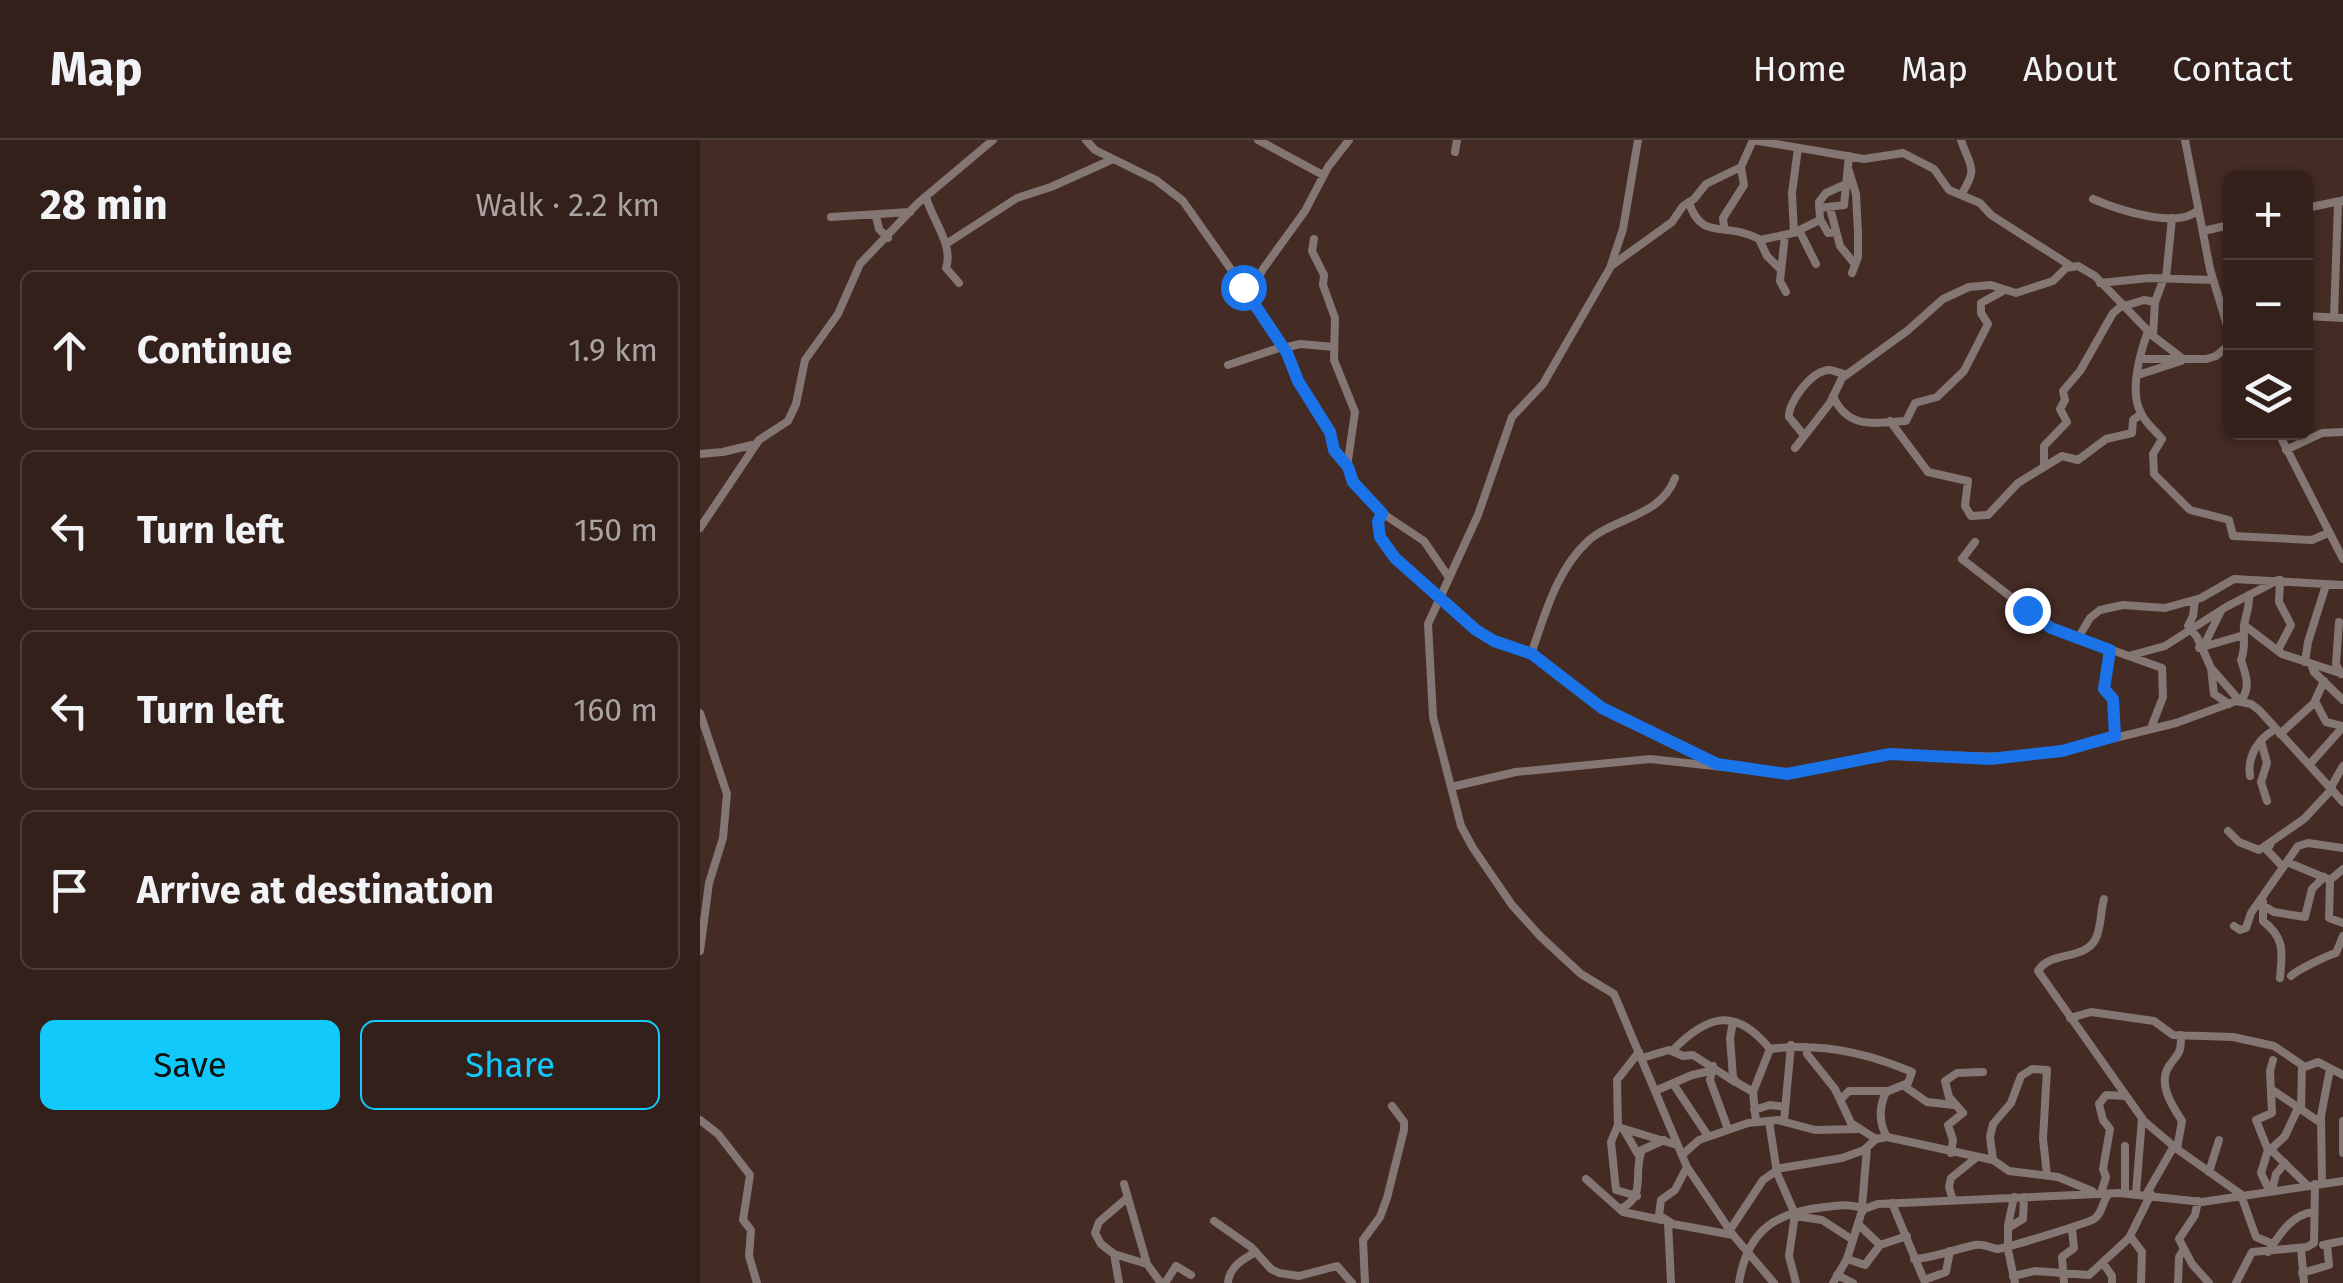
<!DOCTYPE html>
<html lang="en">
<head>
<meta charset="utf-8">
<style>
  body { margin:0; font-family:"Fira Sans",sans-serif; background:#3e2d28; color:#f1f3f6 }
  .controls { position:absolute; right:30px; top:30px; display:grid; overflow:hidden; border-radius:15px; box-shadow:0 2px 8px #0004 }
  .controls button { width:90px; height:90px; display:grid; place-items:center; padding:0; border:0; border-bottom:2px solid #4e3e3a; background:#33201b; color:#f1f3f6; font:50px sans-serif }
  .stop { position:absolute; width:30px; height:30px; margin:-22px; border:8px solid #1a73e8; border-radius:50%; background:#fff }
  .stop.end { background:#1a73e8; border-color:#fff; box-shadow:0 2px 10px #0008 }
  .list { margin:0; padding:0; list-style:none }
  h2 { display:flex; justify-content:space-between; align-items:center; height:130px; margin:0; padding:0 40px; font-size:42px }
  h2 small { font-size:32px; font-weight:400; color:#a9a3a3 }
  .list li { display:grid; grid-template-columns:65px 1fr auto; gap:30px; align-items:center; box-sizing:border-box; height:160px; margin:0 20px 20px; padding:0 20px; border:2px solid #4e3e3a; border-radius:15px }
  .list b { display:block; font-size:38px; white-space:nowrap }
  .list em { font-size:32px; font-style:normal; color:#a9a3a3 }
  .actions { display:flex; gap:20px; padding:30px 40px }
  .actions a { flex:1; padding:22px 0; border:2px solid #11cafb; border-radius:15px; text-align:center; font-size:35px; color:#11cafb }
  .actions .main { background:#11cafb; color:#111 }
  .icon { flex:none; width:55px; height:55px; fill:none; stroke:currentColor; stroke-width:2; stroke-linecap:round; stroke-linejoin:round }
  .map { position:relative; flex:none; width:1643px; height:1143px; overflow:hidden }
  header { display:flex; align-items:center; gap:60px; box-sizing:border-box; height:140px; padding:0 50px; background:#33201b; border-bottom:2px solid #4e3e3a }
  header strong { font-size:48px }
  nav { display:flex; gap:55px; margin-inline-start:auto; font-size:35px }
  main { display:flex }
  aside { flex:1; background:#33201b }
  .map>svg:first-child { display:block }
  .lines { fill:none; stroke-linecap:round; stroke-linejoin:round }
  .minor { stroke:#847672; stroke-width:8 }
  .route { stroke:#1a73e8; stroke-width:12 }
</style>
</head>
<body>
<header>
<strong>Map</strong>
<nav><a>Home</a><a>Map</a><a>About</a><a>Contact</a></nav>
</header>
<main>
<aside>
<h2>28 min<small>Walk · 2.2 km</small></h2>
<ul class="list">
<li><svg class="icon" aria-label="ahead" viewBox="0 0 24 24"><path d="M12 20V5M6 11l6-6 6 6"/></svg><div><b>Continue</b></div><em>1.9 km</em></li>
<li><svg class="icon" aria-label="left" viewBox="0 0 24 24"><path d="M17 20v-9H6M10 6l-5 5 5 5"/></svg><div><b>Turn left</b></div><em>150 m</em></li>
<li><svg class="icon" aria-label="left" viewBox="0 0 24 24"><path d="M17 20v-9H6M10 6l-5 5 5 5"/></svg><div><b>Turn left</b></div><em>160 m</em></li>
<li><svg class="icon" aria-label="arrive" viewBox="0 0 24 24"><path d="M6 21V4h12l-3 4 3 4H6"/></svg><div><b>Arrive at destination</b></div></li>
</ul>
<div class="actions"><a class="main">Save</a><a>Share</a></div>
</aside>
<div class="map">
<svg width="1643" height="1143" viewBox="0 0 1643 1143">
  <rect width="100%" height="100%" fill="#442b24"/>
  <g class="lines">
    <path class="minor" d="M386,0L395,10L456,40L483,61L575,192L607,258L630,292L634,310L643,320L658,349L682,373L724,401L748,436
      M558,0L623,35
      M938,0L923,89L910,128L843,244L812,277L778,375L728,484L733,577L761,686L773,708L812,765L840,796L881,834L914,854L987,1027L1033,1095L1074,1143
      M1053,0L1164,19L1203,13L1234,29L1249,50L1280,63L1291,75L1371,126
      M1485,0L1510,129L1530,195
      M755,12L757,0
      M1149,31L1156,54L1158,92V117L1152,133
      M1261,55C1279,26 1270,28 1261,0
      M226,57C232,80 254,105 246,128L259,143
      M1393,59C1416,69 1478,90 1498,70
      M989,62C1001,102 1026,81 1059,99L1067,116L1080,129
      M1119,68L1144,65L1149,16
      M1130,68L1140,106L1154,123
      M1606,68L1640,61
      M176,76L179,89L188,98
      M131,77L210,72
      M1024,87L1023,78L1044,45L1041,27
      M1099,90L1116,124
      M1503,91L1530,85
      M1136,92L1128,93L1120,79L1119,62L1126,53L1144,45
      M1094,93L1092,53L1098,8
      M1085,95L1080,141L1086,152
      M614,99L612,111L624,135L623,145L635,178L634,220L655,272L647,327
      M1060,100L1093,93L1120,80
      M246,104L317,58L351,47L411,20
      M911,126L972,82L983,66L994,59L1006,44L1041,27L1053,0
      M1466,138L1472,78
      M1400,143L1449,138L1513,140
      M549,156L563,129L605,71L628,27L649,0
      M1424,166L1444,160L1455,162
      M1606,176L1643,178
      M1634,177L1638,64L1643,60
      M1448,191C1440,213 1429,252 1441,273C1445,283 1456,291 1462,299L1453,314L1454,334L1490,370L1529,380L1533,396L1612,400L1628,393
      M1453,196L1455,162L1464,138
      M584,208L600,204L634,207
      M1440,219H1506L1516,216L1530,204
      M528,225L582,207
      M1438,235L1481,221
      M1133,256C1148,290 1175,283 1206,281L1215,263L1237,257L1264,231L1288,184L1281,173V163L1303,151
      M1190,281L1228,332L1268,341L1265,366L1271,376L1288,375L1318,343L1362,316L1378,320L1406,299L1432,293L1433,280L1441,274
      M1578,292L1643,419
      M1103,294L1089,277C1088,262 1112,230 1130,230C1131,230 1144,234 1146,235
      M1095,308L1130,263L1142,238L1207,191L1243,159L1269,147L1291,145L1316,153L1353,141L1366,128L1378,126L1395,136L1453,196L1483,219
      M1586,310L1622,293L1643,292
      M0,314L23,312L56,304
      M1344,325V306L1367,282L1360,269L1365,260L1363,251L1380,231L1413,173L1423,165
      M975,338C961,377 914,377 887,402C856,431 845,475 831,514L897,565L1013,622
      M682,373C664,404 720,439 739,457C755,472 769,487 788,497C800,504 818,510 831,514
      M0,388L59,300L88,281L96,264L105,220L138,174L160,124L218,63L293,0
      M1275,402L1262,419L1351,488L1462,528L1463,557L1451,588
      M1495,460L1493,476L1488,486L1497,497L1511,528L1539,560
      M1639,482L1636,524L1641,534
      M1544,485L1582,514L1643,534
      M1378,498L1390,478L1400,470L1423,465L1465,468L1501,458L1534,439L1643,445
      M1503,507L1521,471
      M1499,508L1544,495
      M1410,510L1404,549L1413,562L1415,596
      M1578,510L1591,485L1579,462L1580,440
      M1432,515L1465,506L1526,467L1578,440
      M1605,522L1608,502L1626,445
      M1611,524L1614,532L1643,560
      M1511,528L1514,554L1529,564
      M1541,561C1551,547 1546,535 1541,520C1546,508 1543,499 1544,487C1545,474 1550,470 1549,455
      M1615,561L1626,582L1643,586
      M0,573L27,654L23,698L9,743L0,811
      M1580,594L1614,563L1624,541
      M1561,601L1567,623L1561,642L1567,661
      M1609,625L1643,587
      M1550,636C1547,617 1558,598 1576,589
      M751,647L816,632L950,619L1087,634L1189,614L1311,617L1362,611L1476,583L1536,561L1551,564L1559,570L1643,662
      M1631,647L1643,626
      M1528,691L1539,702L1559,710L1604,679L1632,649
      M1570,705L1567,710L1583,727
      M1587,722L1630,740L1629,778L1643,783
      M1630,740L1643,729
      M1404,759C1400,772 1402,787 1395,800C1383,821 1349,811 1338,831L1444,981L1477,1009L1542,1055
      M1563,762V781C1586,799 1582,813 1580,838
      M1562,765L1574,772L1605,777L1612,749L1624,737
      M1534,786L1540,790L1546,788L1551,773L1598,706L1608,703L1643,708
      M1591,836C1597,830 1626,816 1636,813L1643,796
      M1370,878L1391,872L1454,881L1473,895L1533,897L1574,906L1602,925L1601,970
      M1033,882L1030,898L1033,937L1036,942L1053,952L1056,982
      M1106,907L1107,914L1135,949L1151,983L1176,999
      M972,911C1007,875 1035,866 1070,909
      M939,912L917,940L918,987L977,1005
      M942,918L969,910L983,916L993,915L1035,942
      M1013,926L1010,940L1028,989
      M1602,928L1618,922L1643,935
      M974,945L1008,996
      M1204,946L1227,962L1254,965
      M1571,949L1621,983
      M955,951L992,935L1010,931
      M1053,952L1070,909C1121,902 1168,913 1212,932L1208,943L1186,952C1179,967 1179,983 1187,997
      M1141,959L1149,951H1188
      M1054,970L1070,965L1085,967
      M0,980L18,994L50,1035L43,1080L51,1090L49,1116L57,1143
      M1069,981L1077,1033L1095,1074L1089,1116L1096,1143
      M1084,981L1091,905
      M1643,981V1013
      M918,985L911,1002L916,1050L937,1056
      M924,990L939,1016
      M1425,1006V1053
      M1477,1009L1482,981C1473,967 1457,944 1469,926C1479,912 1481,914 1481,895
      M1571,1010L1607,1045
      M1568,1012L1585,996L1598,968
      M1251,1013L1253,1000L1248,985L1263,973L1249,957L1245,941L1257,933L1283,932
      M982,1015L999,1000L1048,983L1078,980L1115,990L1158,989
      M1293,1020L1290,997L1293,984L1311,963L1321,936L1332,929L1347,930L1343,999L1347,1035
      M987,1027L975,1050L961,1060L959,1075L973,1084L1033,1095
      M1076,1029L1142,1018L1164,1010L1176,999L1187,997L1293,1020L1309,1031L1358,1037L1392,1051
      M1509,1032L1519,1000
      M886,1039L923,1072L962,1080
      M1622,1043L1621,976L1630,929
      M424,1044L447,1124L461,1143
      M1569,1050L1561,1033L1568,1010L1556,980L1572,973L1570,931L1573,920
      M1572,1050L1576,1034L1585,1023
      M1401,1053L1406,1037L1403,1029L1410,989L1403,980L1399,964L1406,955L1425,956
      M1436,1053L1442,978
      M1447,1053L1474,1006
      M1541,1055L1556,1097L1573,1104
      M1314,1057L1308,1085V1110L1315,1143
      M1253,1061L1249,1047L1251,1038L1277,1017
      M1498,1061L1495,1075L1479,1099L1492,1124L1509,1143
      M1192,1063L1224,1140L1246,1132L1250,1111
      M1162,1067L1167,1008
      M920,1069C948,1056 932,1034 942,1010L964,1000
      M1095,1076L1122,1080L1153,1100
      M514,1081L551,1107L571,1129L579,1133L599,1136L637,1126L652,1143
      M968,1082L971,1143
      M1158,1084L1180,1105
      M1308,1088L1323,1079L1324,1057
      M1030,1090L1063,1040L1076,1031
      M1430,1096L1442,1112L1441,1143
      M1623,1105L1643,1101
      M1601,1108L1604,1143
      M1568,1112C1580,1094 1591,1075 1613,1072
      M414,1114L447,1124
      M1147,1119L1165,1125L1180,1105L1207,1096
      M1214,1119C1235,1118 1255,1109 1275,1105C1285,1103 1289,1108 1297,1109C1303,1109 1388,1083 1394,1079C1404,1072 1401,1062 1409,1054
      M1403,1123L1412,1136V1143
      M1602,1133L1629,1125L1627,1104
      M1137,1135L1153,1143
      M1313,1136L1335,1131L1389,1135L1429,1098L1451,1054
      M419,1143L414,1114L401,1104L395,1093L399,1082L427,1058
      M465,1143L476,1126L491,1135
      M528,1143C529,1127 543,1119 556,1112
      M665,1143L663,1100L680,1077L687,1058L704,990V982L692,966
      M1039,1143C1047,1091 1075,1072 1125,1067C1138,1066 1152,1063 1164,1069
      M1133,1143L1147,1119L1161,1074L1164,1069L1178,1064L1419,1053L1502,1062L1643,1041
      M1364,1143L1362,1117L1374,1108L1372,1089
      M1478,1143L1479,1117L1484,1109
      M1536,1143L1552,1112L1607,1107L1614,1103L1615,1044"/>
  </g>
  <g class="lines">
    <path class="route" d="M543,147L587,213L598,241L630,292L634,310L648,327L653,342L682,373L678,382L680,397L695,418L776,490L794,501L832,514L902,568L1017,624L1087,634L1190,614L1290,619L1362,611L1415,596L1413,559L1404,549L1410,510L1351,488L1327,470"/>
  </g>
</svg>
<div class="controls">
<button>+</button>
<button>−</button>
<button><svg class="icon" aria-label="layers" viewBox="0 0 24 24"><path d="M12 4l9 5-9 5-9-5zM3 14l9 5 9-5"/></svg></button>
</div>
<div class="stop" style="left:543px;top:147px"></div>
<div class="stop end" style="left:1327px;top:470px"></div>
</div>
</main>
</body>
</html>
